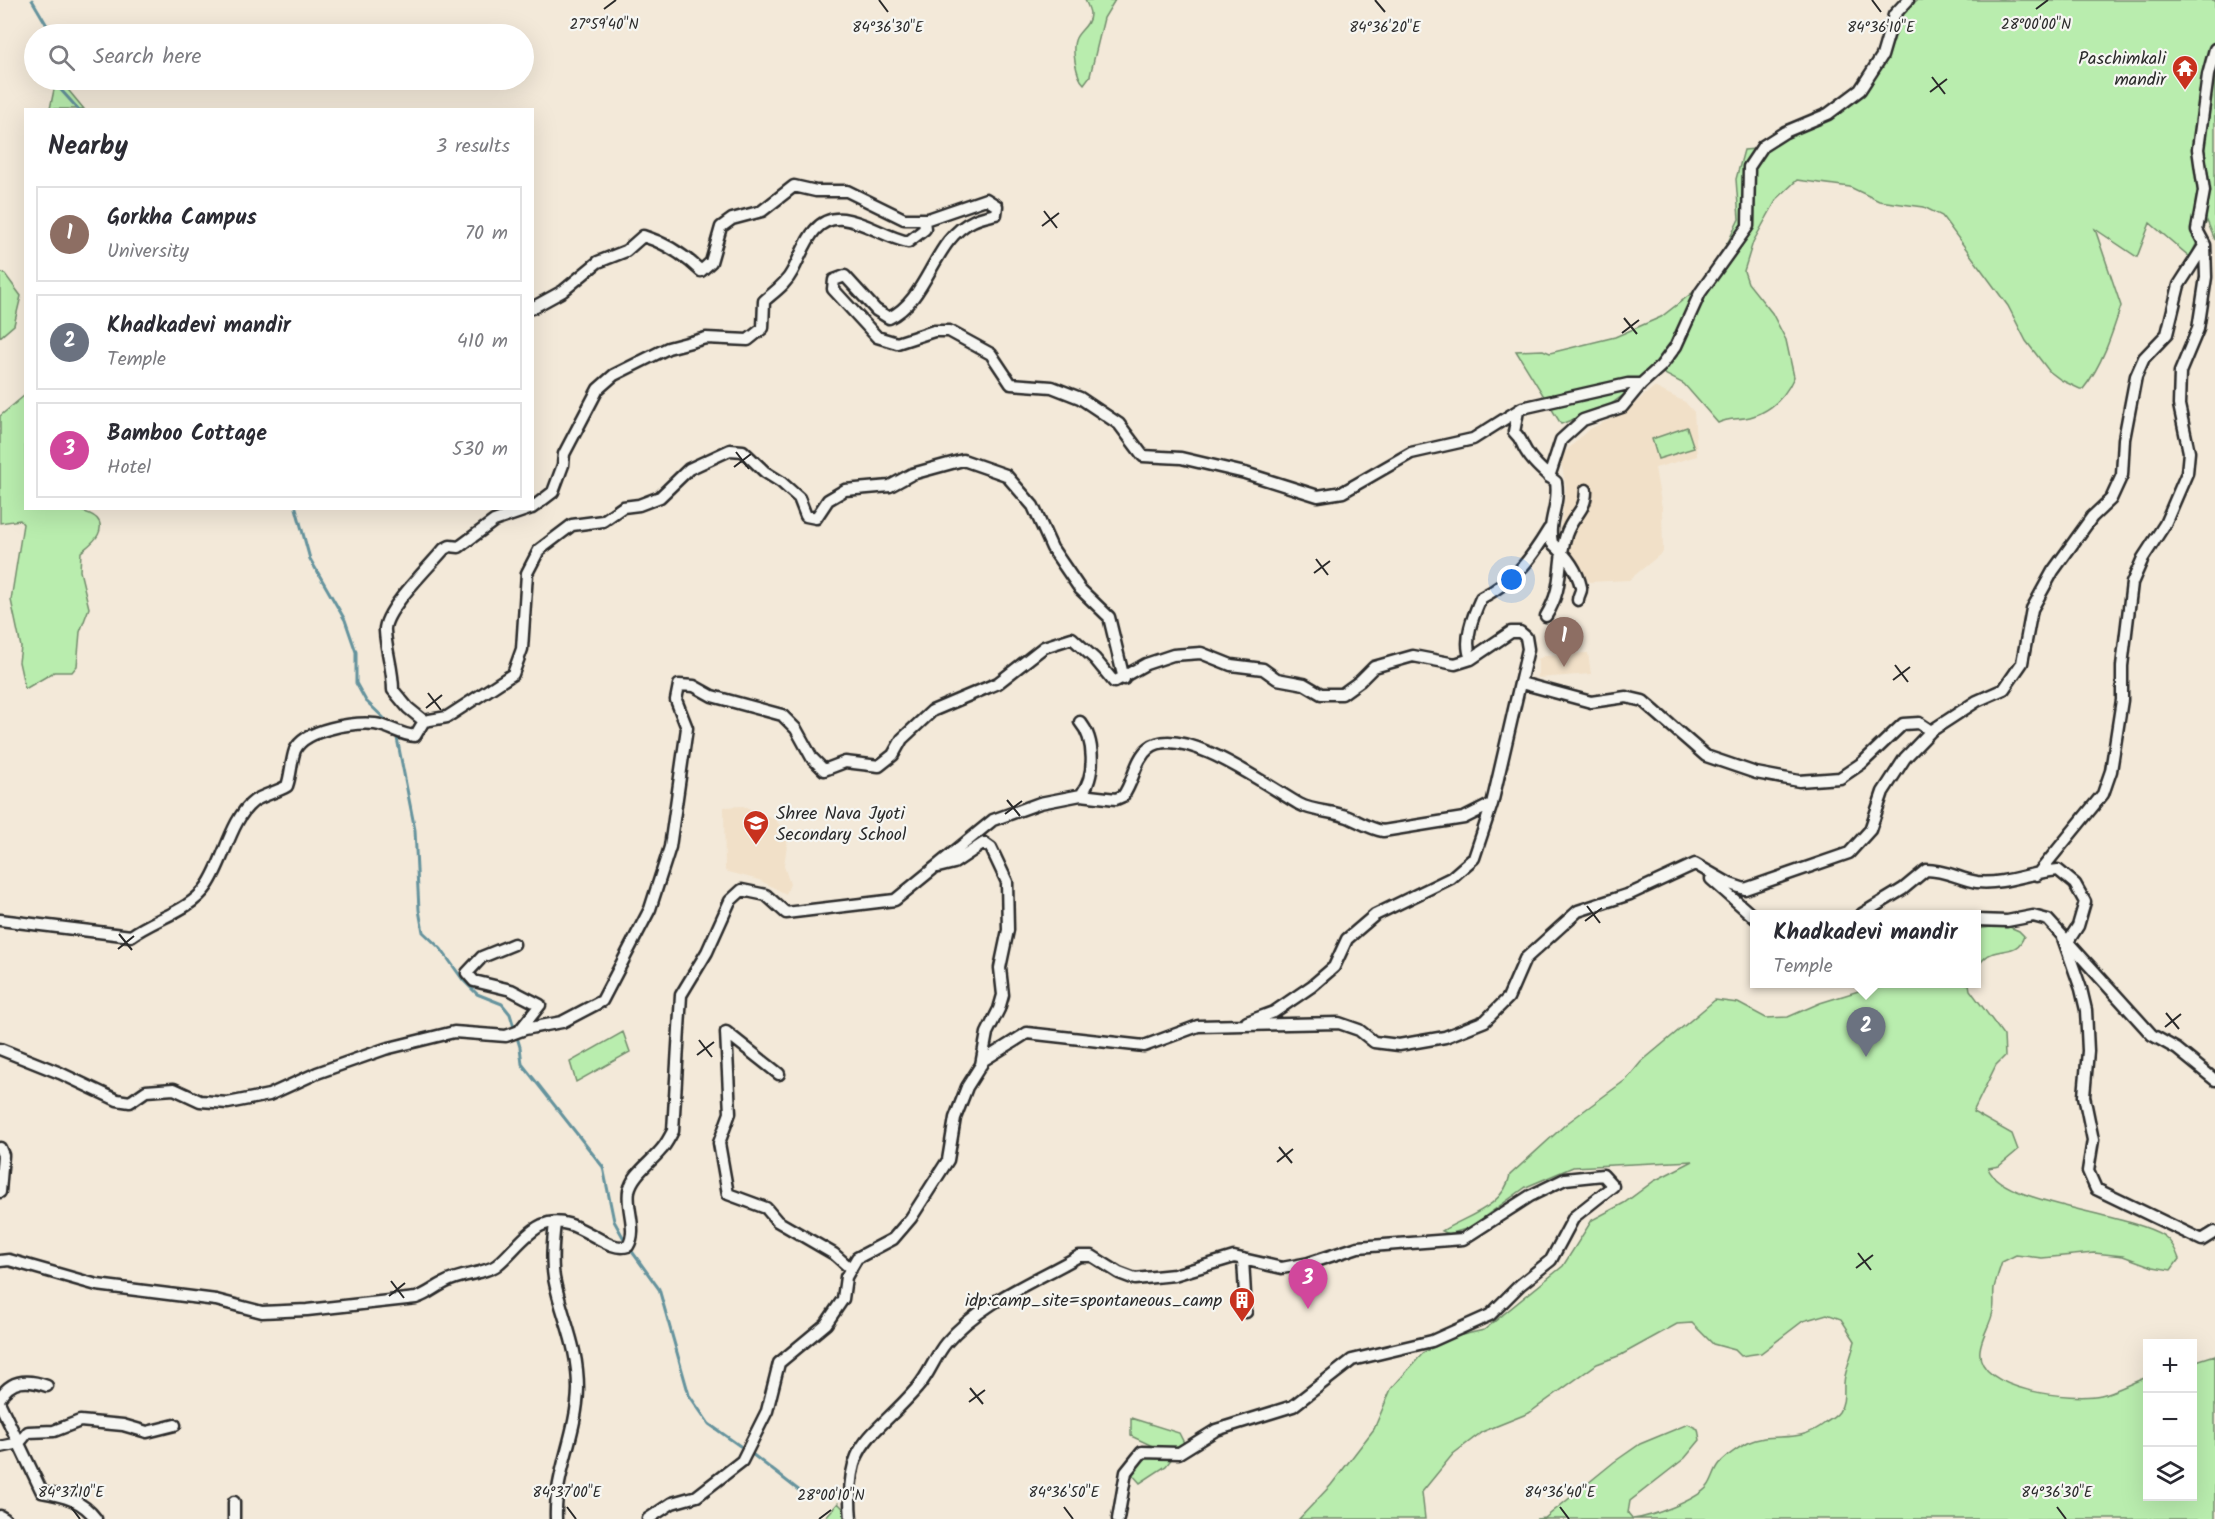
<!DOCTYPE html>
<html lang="en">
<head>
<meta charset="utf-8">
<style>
  body { margin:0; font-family:Kalam,sans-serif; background:#f2f2f3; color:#2b2b33 }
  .controls { position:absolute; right:18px; bottom:18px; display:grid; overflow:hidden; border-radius:0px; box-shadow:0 6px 24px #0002 }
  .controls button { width:54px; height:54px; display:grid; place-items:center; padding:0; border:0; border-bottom:2px solid #e1e1e2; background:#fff; color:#2b2b33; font:30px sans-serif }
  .you { position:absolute; left:1512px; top:580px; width:21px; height:21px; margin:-15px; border:4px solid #fff; border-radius:50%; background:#1a73e8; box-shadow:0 0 0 9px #1a73e833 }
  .badge { display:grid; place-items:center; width:39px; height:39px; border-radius:50%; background:#2563eb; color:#fff; font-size:20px; font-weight:700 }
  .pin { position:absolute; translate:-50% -50px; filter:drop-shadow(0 2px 3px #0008) }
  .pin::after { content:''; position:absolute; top:32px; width:21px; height:18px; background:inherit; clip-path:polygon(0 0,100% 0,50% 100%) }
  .popup { position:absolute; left:1750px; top:910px; width:231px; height:78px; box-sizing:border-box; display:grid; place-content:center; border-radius:0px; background:#fff; filter:drop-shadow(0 2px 4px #0005); font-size:20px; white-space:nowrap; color:#7c7c81 }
  .popup b { font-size:22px; color:#2b2b33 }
  .popup::after { content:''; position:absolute; left:50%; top:100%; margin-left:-12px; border:12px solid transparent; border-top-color:#fff }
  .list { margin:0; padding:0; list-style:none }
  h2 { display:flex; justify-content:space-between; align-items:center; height:78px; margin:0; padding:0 24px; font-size:26px }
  h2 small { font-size:20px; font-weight:400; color:#7c7c81 }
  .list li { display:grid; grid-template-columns:39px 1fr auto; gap:18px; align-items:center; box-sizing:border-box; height:96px; margin:0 12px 12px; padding:0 12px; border:2px solid #e1e1e2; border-radius:0px }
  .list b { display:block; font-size:22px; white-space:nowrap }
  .list p { margin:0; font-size:20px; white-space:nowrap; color:#7c7c81 }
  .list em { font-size:20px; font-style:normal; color:#7c7c81 }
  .icon { flex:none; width:33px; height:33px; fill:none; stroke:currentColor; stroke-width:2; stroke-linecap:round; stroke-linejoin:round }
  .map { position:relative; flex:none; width:2215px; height:1519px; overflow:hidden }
  .search { position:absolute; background:#fff; box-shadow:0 6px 24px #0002; left:24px; top:24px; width:510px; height:66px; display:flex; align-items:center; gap:15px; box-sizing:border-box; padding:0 21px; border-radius:33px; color:#7c7c81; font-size:22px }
  .panel { position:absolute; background:#fff; box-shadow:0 6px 24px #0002; left:24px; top:108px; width:510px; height:402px; border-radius:0px }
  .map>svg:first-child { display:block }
  .built { fill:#f1e0c8 }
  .green { fill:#b9edae; stroke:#728c6c; stroke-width:1.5 }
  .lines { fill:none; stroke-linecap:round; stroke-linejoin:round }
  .stream { stroke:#65939d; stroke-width:3 }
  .street-casing { stroke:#2b2b2b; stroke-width:15 }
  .street { stroke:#f6f6f2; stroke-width:10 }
  .ticks { fill:none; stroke:#2b2b2b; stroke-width:2 }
  .labels { text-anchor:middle; stroke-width:4.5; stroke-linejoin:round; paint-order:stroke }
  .poi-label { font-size:18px; fill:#2b2b2b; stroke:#f6f6f2; text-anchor:end }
  .ticks-label { font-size:15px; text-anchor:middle; fill:#2b2b2b; stroke:#f6f6f2; stroke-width:4.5; stroke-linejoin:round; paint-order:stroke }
</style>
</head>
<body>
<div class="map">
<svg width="2215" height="1519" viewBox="0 0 2215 1519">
  <rect width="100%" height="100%" fill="#f3e9d9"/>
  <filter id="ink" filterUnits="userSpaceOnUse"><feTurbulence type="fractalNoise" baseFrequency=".0167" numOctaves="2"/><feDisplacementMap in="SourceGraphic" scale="12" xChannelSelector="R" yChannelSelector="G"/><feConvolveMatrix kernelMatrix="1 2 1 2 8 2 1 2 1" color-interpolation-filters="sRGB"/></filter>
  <g filter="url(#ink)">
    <path class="built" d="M1654,387L1685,402L1694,412L1697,456L1655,468L1662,508L1663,552L1629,580L1589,582L1559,538L1566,488L1560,457L1588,430L1625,412Z
      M1588,653L1591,674L1538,678V659L1546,655Z
      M743,806L776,820L788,837L784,866L790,884L786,894L759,880L725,871L724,807Z"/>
    <path class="green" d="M1085,0H1115L1104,18L1090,76L1084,84C1076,77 1071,48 1076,38C1080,30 1090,25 1090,14C1090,10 1087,4 1085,0Z
      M1917,0H2215V240L2207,221L2190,257L2150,223L2137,257L2095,229L2121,306C2112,334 2102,366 2083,389H2080L2061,380L2049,371L2026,341L2008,306L1942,216L1924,207L1879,201L1850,187L1797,180L1777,199L1753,242L1744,271L1748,283L1772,313L1786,340L1794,377C1786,395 1772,411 1750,417C1739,420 1729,417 1718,423L1684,384L1663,373L1642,381L1610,405L1561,424L1516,351L1543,350L1550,353L1615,337L1661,317L1697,289L1728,242L1739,219L1736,179L1744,150L1767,148L1827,118L1859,98L1890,50L1904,13Z
      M56,80H60L84,109H50Z
      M0,272L5,274L21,296L14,325L0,337Z
      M25,395L26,508C41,508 114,503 98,535C95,541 87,547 81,552L80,571L89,608L80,632L77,666L72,672H54L25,689L19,662L21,647L11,600L23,524L20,520L0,523V416Z
      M1687,427L1694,448L1658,459L1652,439Z
      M2005,925L2019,931L2024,936C2018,954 2005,948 1991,954C1985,956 1981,962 1977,967V929Z
      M1881,984H1969L1970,990L2004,1036L2005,1056L1996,1065L1973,1112L2012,1134L2018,1150L1999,1166L1988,1168C2001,1204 2129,1213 2164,1236C2172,1242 2176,1250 2179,1259L2171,1270L2153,1267L2123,1256L2094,1253L2042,1258L2016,1255L2002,1262C1999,1271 1996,1280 1994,1288C1993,1296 1995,1304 1993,1311C1991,1324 1981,1337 1980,1350C1975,1391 2073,1401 2101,1395C2115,1392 2133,1382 2147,1377L2148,1496H2192L2193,1362L2215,1355V1519H1536L1545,1518L1614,1462L1640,1444L1688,1424L1698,1429L1700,1440L1685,1458L1630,1501L1628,1513L1633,1519C1651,1517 1697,1500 1708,1486C1712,1481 1714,1472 1718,1466C1723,1458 1738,1448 1747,1443C1775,1430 1796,1446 1825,1423C1830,1420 1836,1416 1839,1412C1847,1399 1842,1389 1845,1376C1848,1364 1852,1353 1855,1341L1841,1319L1827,1314L1803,1321L1761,1353L1741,1356L1735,1350L1713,1344L1692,1323L1677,1324L1621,1355L1597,1364L1529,1413L1482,1432L1453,1454L1422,1492L1425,1519H1299L1331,1485L1374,1429L1391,1389L1424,1352L1453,1337L1484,1330L1563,1266L1592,1220L1624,1203L1654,1181L1693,1161L1573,1167L1526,1187L1469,1228L1449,1234L1442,1231C1466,1216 1504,1207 1510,1175L1566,1124L1627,1079L1641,1062L1715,1000L1738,1003L1766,1018L1788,1017L1820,1003Z
      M623,1032L630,1052L576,1082L570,1062Z
      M1131,1418L1179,1433L1184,1443L1166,1466L1140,1483L1131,1473L1139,1459L1157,1448L1131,1436Z
      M838,1503L853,1519H824Z"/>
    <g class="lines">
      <path class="stream" d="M32,0L52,34
        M52,80L79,110
        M296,508L310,559L345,620L356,652V683L366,701L391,725
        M396,733L415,830L419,910L423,932L441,949L463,980L477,994L502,1004L510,1014L520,1047L522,1064L603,1167L614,1221L628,1246L659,1289L689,1395L709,1424L740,1446
        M752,1454L801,1492"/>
      <g class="street-casing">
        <path id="street" d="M532,308L563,291L598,262L626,251L643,236C666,243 683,254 701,271L711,262L721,227L732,219L762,211L794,186L816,191H847L904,219H928L986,199L997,206L996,214C988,216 980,217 973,221C933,239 929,299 889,318L876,310L845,276L834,280L833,289L877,337L897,343L934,331H949L991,354L1011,384L1052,387L1080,398L1119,424L1143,456L1181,458L1245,473L1318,496L1343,492L1411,453L1473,439L1522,408L1628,384H1641
          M1518,411L1514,432C1522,439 1521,443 1526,451C1533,463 1546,474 1556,482C1560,506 1547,520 1552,543C1566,555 1577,569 1581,587C1582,592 1578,595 1578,600
          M1549,477L1561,440L1583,420L1622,407L1641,384L1661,366L1676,346L1700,293L1748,226L1749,167L1763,146L1785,132L1828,114L1860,90L1882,56L1894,15L1908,0
          M532,508L494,521L459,547L450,546L444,549C431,565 383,611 385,631C386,651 393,669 393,690L408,708L424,721L447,717L513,674L522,649L527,573L539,550L572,525L603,521L623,507L639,505L660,497L689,469L730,450L743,451L765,472L781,482L799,498L806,516L816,518L828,500L845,490L890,486L912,474L963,460L1006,475L1033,506L1052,548L1080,589L1109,617L1124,679
          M532,508L553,492L563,465L564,454L598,389L614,375L668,348L706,338L748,340L763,328L764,301C774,292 786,284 792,272C804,251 811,216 843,219C866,222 885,237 908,242L925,229L924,220
          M1546,616C1565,585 1556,566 1566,535C1573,514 1586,512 1586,490
          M1080,722C1095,739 1096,776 1081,795
          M1931,731L1977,701L2004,689L2022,663L2032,609L2053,571L2092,517L2111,499L2122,475L2124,439L2136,376L2144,358L2167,334L2179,285L2204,246
          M938,867L954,863L984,843L991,848L1007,882L1008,930L1000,968L1003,995L999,1009L987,1033L981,1065
          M2037,875L2103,794L2111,771L2122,700V666L2132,583L2143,558L2165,524L2187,473L2189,452L2179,405L2180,372L2198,329L2206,277L2205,245L2197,230L2204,191L2198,149L2208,75L2215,49
          M1711,879L1755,918
          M1862,914L1903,889L1926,870C1946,870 1959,879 1977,882C2004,885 2032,872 2058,870L2075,884L2085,902L2078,926L2067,943
          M0,920L131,936C156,918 190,911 207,886C224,862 231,818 254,801C263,795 277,792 287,786C291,775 291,761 295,750C305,729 354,722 375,724C390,726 400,735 415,736L424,721
          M1977,920L2007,921L2033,916L2048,920L2152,1035L2177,1049L2215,1080
          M2063,938L2081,989L2086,1010L2088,1051L2084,1096L2093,1140L2088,1171L2096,1189L2202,1240L2215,1232
          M514,944L482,957L467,973L474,981L511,990L540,1005L520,1030
          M1247,1022L1274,1012L1312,986L1334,967L1347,939L1375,915L1451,878L1474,858L1492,804
          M0,1049L60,1073L117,1100L130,1102L146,1091L174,1089L200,1101L228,1103L269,1095L317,1073L385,1049L454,1032L506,1036L525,1029L562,1022L602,1001L650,909L670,847L687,728L676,700L679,685L694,686L712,696L782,715L796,729L812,758L824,770L845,762L879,766L893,755L902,739L932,711L998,683L1044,647L1072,638L1095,659L1114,682L1146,664L1173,655L1201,653L1231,665L1263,669L1277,679L1304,684L1321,694H1342L1360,681L1374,667L1413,656L1455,664L1471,659
          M779,1074L726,1032L730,1113L719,1143L728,1194L766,1208L777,1221L834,1254L851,1269
          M0,1148L3,1155L0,1192
          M555,1223C553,1241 551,1260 554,1278C562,1319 578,1344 578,1389C577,1434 554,1475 556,1519
          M1243,1259L1246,1312
          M0,1261L9,1260L97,1285L216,1300L262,1312L307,1310L416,1298C428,1294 434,1288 444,1283C454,1277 468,1275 480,1272C485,1270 492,1269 497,1265C511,1254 525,1233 542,1225C575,1211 605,1254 628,1246C638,1230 626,1209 629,1191C632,1175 650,1163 660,1151C666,1145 669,1138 673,1131L681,995L707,952L730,901L742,890L766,895L786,913L895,900L993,820L1040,803L1081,795L1116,799L1123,796C1134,781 1135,759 1149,748C1181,722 1270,788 1299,804C1314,812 1333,811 1348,817C1360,822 1370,829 1383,831L1464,818L1492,804L1528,649L1526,637L1520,632H1511L1471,659C1463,640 1473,616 1481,598C1515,580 1529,562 1549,529
          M0,1398C11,1379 28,1379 47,1386
          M0,1404L42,1492C64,1496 82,1500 96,1519
          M0,1447L19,1443L28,1432L54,1431L80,1421L123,1425L147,1432L175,1425
          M234,1502V1519
          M0,1516L5,1519
          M648,1519L672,1503L697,1496L742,1461L767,1411L779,1363L826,1324L843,1299L846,1277L857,1258L893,1239L911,1218L948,1160L955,1118L967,1087L984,1060L1027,1033L1144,1046L1198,1026L1339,1023L1359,1030L1374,1042L1399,1045L1445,1037L1485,1021L1508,998L1525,959L1578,911L1630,894L1695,864L1730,884L1745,889L1849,853L1870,830L1883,792L1905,758L1931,731L1919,723L1903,724L1862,763L1840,778L1799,781L1756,773L1706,756L1643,701L1626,697L1591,702L1521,683
          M851,1519C844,1440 871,1441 917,1388C929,1375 935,1356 946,1343C982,1301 1034,1282 1079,1256H1092L1119,1273L1135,1279L1174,1275L1234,1257L1282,1268L1309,1263L1358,1247L1463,1239L1530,1196L1565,1179L1603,1175L1613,1186L1574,1217L1551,1260L1520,1285L1490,1315L1432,1341L1352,1360L1293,1406L1216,1430L1179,1453L1142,1452L1126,1472L1118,1519"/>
      </g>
      <use href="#street" class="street"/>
    </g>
  </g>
  <path class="ticks" d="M879,0L888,12M1375,0L1385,12M1872,0L1881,12M604,9L616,0M2036,9L2048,0M1932,77L1945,94M1930,92L1947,79M1044,211L1057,228M1042,226L1059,213M1624,318L1637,334M1622,333L1639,320M736,452L749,469M734,467L751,454M1316,559L1328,575M1314,573L1330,561M1895,665L1908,682M1893,680L1910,667M428,693L441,710M426,708L442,695M1007,800L1020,816M1005,814L1022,801M1587,906L1600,923M1585,921L1602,908M119,934L132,950M118,949L134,936M2166,1013L2179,1029M2165,1027L2181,1014M699,1040L712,1057M697,1055L714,1042M1279,1147L1292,1163M1277,1162L1293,1149M1858,1253L1871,1270M1856,1268L1873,1255M391,1281L404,1298M389,1296L405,1283M970,1388L983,1404M969,1402L985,1390M71,1507L80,1519M567,1507L576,1519M1064,1507L1073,1519M1560,1507L1569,1519M2057,1507L2066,1519M819,1519L831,1510"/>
  <defs>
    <g id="temple-pin" transform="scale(1.35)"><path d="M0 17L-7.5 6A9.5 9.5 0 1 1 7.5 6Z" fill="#c8321e" stroke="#f6f6f2"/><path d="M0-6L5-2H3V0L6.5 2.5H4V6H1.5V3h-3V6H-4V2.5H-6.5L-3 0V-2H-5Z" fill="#fff"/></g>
    <g id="school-pin" transform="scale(1.35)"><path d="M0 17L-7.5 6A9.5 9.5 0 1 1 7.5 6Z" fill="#c8321e" stroke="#f6f6f2"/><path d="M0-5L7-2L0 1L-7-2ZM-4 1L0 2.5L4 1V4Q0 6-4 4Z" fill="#fff"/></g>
    <g id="building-pin" transform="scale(1.35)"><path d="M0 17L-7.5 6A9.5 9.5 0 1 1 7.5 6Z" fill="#c8321e" stroke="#f6f6f2"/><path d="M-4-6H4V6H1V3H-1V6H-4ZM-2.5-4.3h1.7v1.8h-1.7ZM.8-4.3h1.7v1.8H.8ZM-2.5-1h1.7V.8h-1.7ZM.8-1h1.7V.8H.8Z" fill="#fff"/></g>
  </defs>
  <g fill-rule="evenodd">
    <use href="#temple-pin" x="2185" y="68"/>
    <use href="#school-pin" x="756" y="823"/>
    <use href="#building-pin" x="1242" y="1300"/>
  </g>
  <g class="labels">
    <g class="poi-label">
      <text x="2166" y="64">Paschimkali<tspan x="2166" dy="21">mandir</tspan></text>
      <text x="776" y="819" text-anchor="start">Shree Nava Jyoti<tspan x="776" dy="21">Secondary School</tspan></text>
      <text x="1222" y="1306">idp:camp_site=spontaneous_camp</text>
    </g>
  </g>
  <g class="ticks-label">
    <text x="604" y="29">27°59'40"N</text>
    <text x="2036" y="29">28°00'00"N</text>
    <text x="888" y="32">84°36'30"E</text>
    <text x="1385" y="32">84°36'20"E</text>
    <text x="1881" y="32">84°36'10"E</text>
    <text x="71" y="1497">84°37'10"E</text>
    <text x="567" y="1497">84°37'00"E</text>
    <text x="1064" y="1497">84°36'50"E</text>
    <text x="1560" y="1497">84°36'40"E</text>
    <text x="2057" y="1497">84°36'30"E</text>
    <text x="831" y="1500">28°00'10"N</text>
  </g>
</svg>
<div class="controls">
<button>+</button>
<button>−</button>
<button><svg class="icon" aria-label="layers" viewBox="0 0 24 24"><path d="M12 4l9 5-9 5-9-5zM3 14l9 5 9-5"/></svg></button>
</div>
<div class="you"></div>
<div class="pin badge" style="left:1564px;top:667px;background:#8d6e63">1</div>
<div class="pin badge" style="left:1866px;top:1057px;background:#6b7280">2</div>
<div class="popup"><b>Khadkadevi mandir</b>Temple</div>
<div class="pin badge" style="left:1308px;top:1309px;background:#d1479c">3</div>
<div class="search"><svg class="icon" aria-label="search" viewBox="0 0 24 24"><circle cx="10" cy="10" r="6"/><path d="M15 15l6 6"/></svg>Search here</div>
<section class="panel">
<h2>Nearby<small>3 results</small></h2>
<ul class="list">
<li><span class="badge" style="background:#8d6e63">1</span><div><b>Gorkha Campus</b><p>University</p></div><em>70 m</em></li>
<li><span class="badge" style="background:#6b7280">2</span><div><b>Khadkadevi mandir</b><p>Temple</p></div><em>410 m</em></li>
<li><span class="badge" style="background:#d1479c">3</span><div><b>Bamboo Cottage</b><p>Hotel</p></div><em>530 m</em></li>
</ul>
</section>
</div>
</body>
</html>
